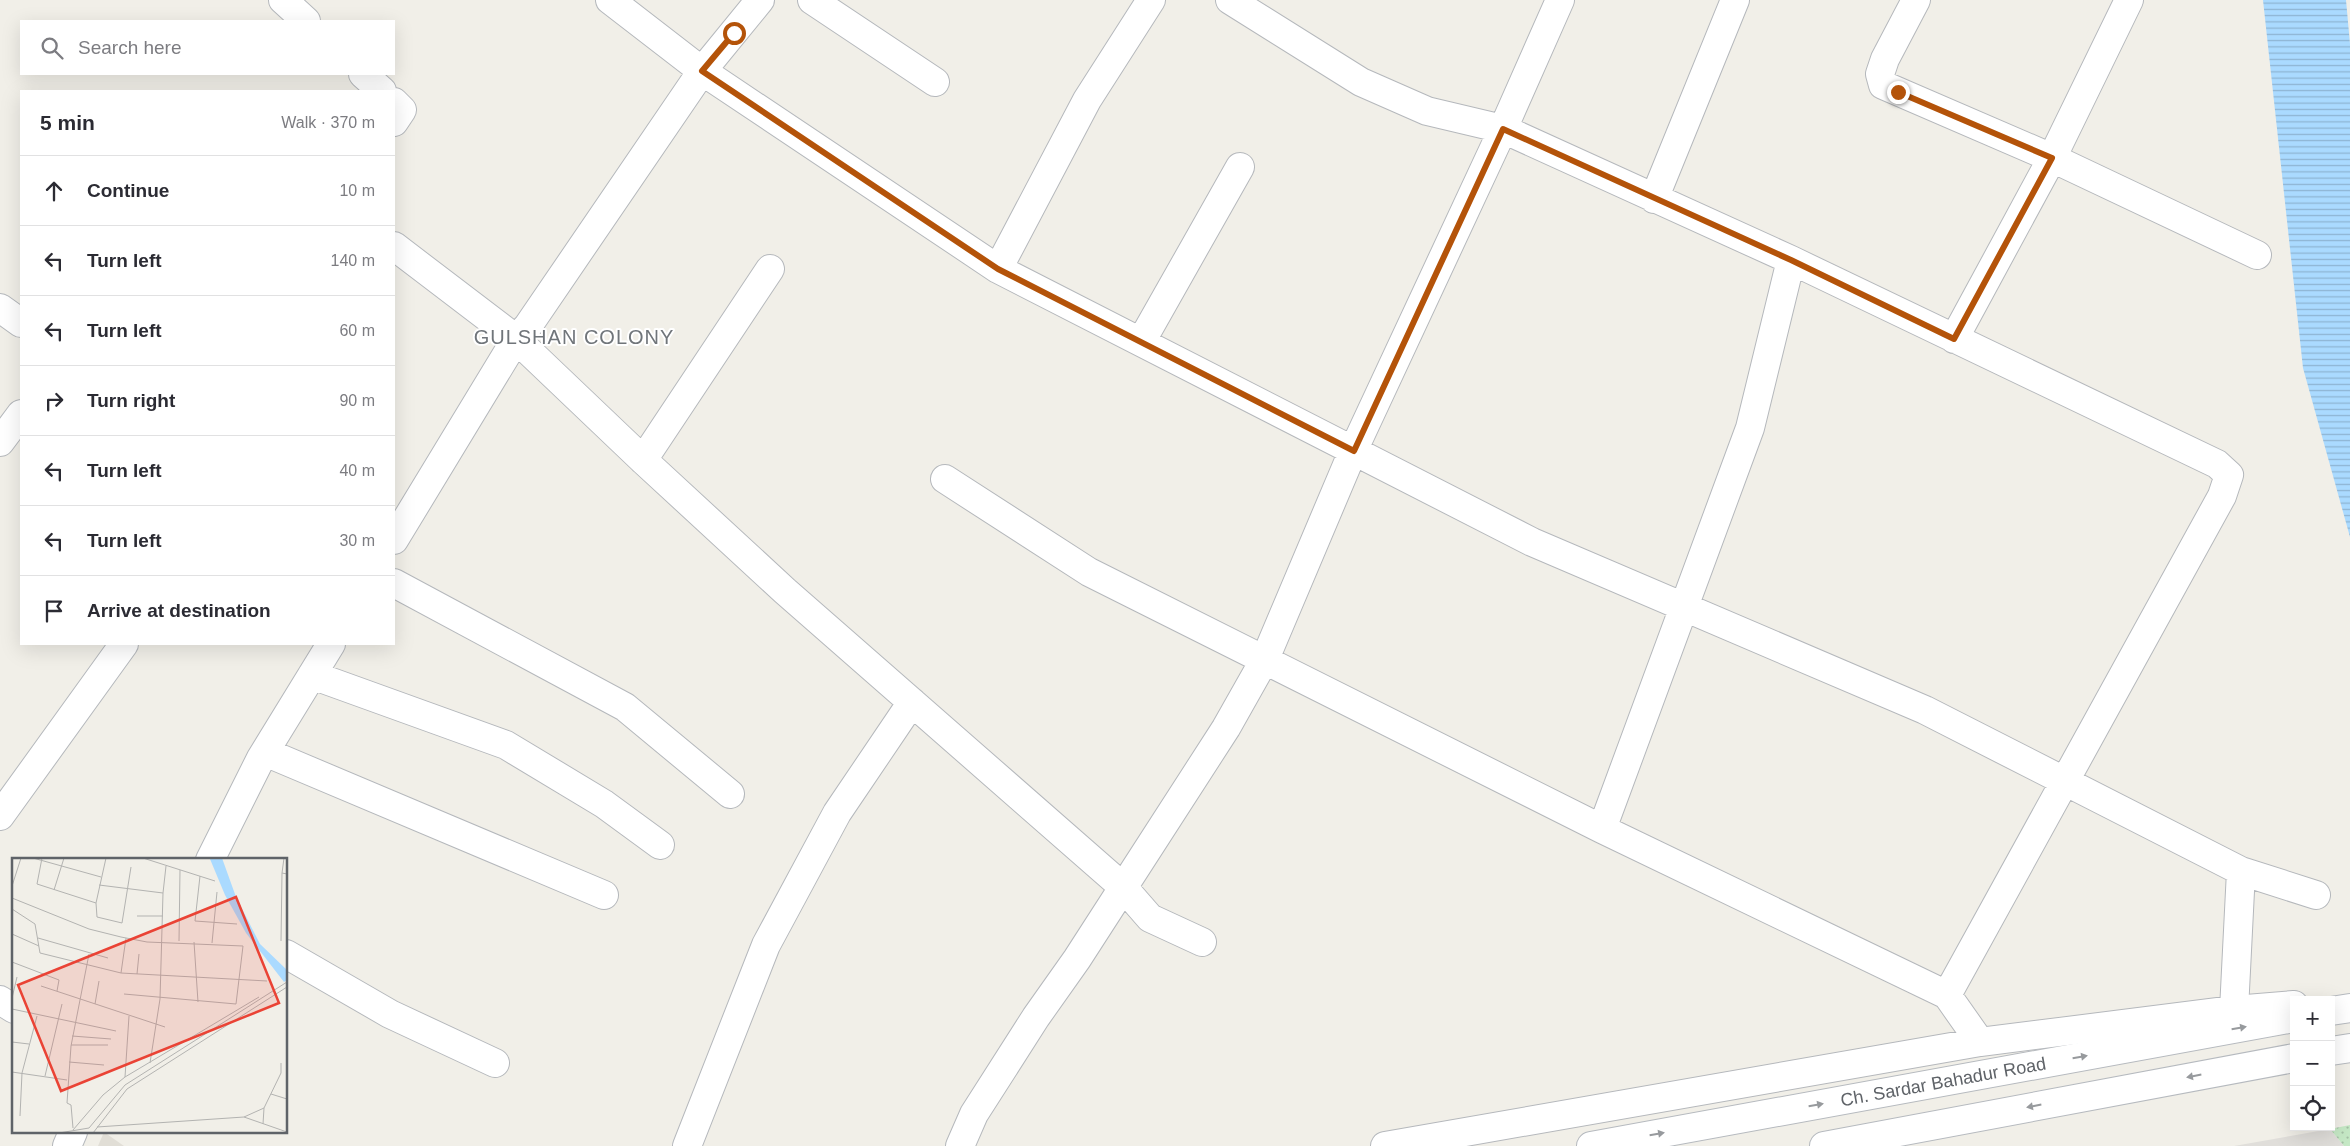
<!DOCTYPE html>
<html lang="en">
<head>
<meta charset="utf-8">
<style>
  body { margin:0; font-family:Arial,sans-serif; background:#f2f2f3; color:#2b2b33 }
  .controls { position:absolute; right:15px; bottom:15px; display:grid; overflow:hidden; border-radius:0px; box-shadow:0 5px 20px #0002 }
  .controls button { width:45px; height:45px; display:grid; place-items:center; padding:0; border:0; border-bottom:1px solid #e1e1e2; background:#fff; color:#2b2b33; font:25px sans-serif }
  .stop { position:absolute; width:15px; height:15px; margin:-11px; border:4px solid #b45309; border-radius:50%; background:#fff }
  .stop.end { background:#b45309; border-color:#fff; box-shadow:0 1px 5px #0008 }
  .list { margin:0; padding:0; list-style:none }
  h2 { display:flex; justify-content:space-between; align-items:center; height:65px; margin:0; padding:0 20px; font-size:21px }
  h2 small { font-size:16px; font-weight:400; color:#7c7c81 }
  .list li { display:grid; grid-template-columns:32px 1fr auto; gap:15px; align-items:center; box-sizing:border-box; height:70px; padding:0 20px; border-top:1px solid #e1e1e2 }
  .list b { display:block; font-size:19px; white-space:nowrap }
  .list em { font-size:16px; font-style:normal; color:#7c7c81 }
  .icon { flex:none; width:28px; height:28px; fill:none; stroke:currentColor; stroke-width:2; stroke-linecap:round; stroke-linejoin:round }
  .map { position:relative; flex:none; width:2350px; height:1146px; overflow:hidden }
  .search { position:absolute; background:#fff; box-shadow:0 5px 20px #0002; left:20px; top:20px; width:375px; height:55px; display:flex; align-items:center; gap:12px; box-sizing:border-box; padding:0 18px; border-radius:0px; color:#7c7c81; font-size:19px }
  .panel { position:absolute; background:#fff; box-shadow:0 5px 20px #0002; left:20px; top:90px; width:375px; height:555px; border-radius:0px }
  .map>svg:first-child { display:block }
  .industrial { fill:#e0deda }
  .education { fill:#e1ded6 }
  .grass { fill:url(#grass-dots) }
  .water { fill:url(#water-rules) }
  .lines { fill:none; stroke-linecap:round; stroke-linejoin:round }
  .minor-casing { stroke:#b5b8bc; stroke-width:30 }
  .secondary-casing { stroke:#b6babf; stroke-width:30 }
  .minor { stroke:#fff; stroke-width:28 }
  .secondary { stroke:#fff; stroke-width:28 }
  .oneway { fill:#979a9d }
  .route { stroke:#b45309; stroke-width:6 }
  .labels { text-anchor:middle; stroke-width:4; stroke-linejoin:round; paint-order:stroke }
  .street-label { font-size:18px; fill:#5f6368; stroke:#fff }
  .quarter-label { font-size:20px; letter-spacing:1px; fill:#70757a; stroke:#fff }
  .inset-road { fill:none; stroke:#b3b3b1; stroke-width:1 }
  .view { fill:#ea4335; fill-opacity:0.15; stroke:#ea4335; stroke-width:2.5 }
  .inset-edge { fill:none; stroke:#5f6368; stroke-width:2.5 }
</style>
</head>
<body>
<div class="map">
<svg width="2350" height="1146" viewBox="0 0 2350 1146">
  <defs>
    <pattern id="grass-dots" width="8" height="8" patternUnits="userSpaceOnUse" patternTransform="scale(1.25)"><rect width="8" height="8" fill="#c5e8c5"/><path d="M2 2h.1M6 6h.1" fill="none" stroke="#a3c0a4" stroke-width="1.8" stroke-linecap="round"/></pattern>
    <pattern id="water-rules" width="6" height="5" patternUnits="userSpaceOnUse" patternTransform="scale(1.25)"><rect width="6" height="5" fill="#aadaff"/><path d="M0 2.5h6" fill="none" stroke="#8eb4d2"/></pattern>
  </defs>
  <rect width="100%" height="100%" fill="#f1efe8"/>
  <path class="industrial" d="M2330,1129L2344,1146H2234Z"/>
  <path class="education" d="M104,1132L124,1146H98Z"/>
  <path class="grass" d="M2350,1125V1146H2344L2330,1129Z"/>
  <path class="water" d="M2263,0H2346L2350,44V537L2303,368Z"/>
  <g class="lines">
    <g class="minor-casing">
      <path id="minor" d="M283,0L306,21
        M610,0L702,71L998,269L1532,542L1925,710L2241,871L2316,895
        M812,0L935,82
        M1916,0L1885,59L1880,74L1883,85L2052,158L2257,255
        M363,74L382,91
        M394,102L402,110L394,122
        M1654,199L1735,0
        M394,246L516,339L643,460L785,591L1123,887L1150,918L1202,942
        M998,269L1087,100L1151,0
        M0,308L21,323
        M1954,339L2052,158L2129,0
        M1141,342L1240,167
        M0,442L21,414
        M643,460L770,269
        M945,479L1089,572L1602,829L1947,995L2222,496L2229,475L2217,464L1791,260L1503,129L1427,111L1361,82L1230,0
        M394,540L516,339L528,326L702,71L760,0
        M394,583L625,707L730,794
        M312,675L506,745L604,804L660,845
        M265,752L604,895
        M0,816L124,644
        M1602,829L1750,428L1791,260
        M210,860L261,758L331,644
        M286,954L390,1014L495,1063
        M1947,995L1980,1042
        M0,1000L14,1009
        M2234,1010L2241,871
        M67,1146L73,1132
        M687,1146L766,945L837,813L912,702
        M960,1146L974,1114L1036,1017L1077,959L1226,728L1265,659L1353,451L1503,129L1560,0
        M1385,1146L1980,1042L2234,1010L2294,1005"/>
    </g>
    <g class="secondary-casing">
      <g id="secondary">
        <path d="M2331,1011L2350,1008"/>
        <path d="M2331,1051L2350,1048"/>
        <path id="s1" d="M1591,1146L2294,1018"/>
        <path d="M1824,1146L2294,1058"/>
      </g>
    </g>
    <use href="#minor" class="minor"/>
    <use href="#secondary" class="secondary"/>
  </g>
  <defs><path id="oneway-solid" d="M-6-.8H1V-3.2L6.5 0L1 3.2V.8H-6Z" transform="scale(1.25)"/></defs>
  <g class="oneway">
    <use href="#oneway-solid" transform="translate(2239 1028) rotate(-10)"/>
    <use href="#oneway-solid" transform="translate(2080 1057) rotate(-10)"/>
    <use href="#oneway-solid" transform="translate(2194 1076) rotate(169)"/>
    <use href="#oneway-solid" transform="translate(1816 1105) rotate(-10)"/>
    <use href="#oneway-solid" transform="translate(2034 1106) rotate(169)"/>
    <use href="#oneway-solid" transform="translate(1657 1134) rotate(-10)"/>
  </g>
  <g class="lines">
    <path class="route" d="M734,33L702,71L998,269L1354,451L1503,129L1791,260L1954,339L2052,158L1898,92"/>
  </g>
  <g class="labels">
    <g class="street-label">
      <text dy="6" stroke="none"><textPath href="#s1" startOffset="358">Ch. Sardar Bahadur Road</textPath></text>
    </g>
    <g class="quarter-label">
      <text x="574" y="344">GULSHAN COLONY</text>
    </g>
  </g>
  <g transform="translate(12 858)">
    <rect width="275" height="275" fill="#f1efe8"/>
    <path d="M210,0L224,39L248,86L275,112V122L272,124L234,75L213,37L198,1Z" fill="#aadaff"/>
    <path class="inset-road" d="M21,0L89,19M30,0L25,26L84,45M94,0L84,45L85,59L110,65L119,9M131,0L203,23M272,0L270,15L275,16M188,18L183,63L225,66M87,27L151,35L154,8M0,28L9,0M42,32L52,0M0,40L77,71L109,79L135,84L231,88L224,146L112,136M0,51L23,66L28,95L109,115L255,123M125,58H151M0,76L27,88M26,80L96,100M167,83L168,12M269,83L270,15M182,84L186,144M200,85L205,34M0,104L47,122L45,133M109,115L114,80M125,116L127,96M29,128L153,169M0,140L5,119M83,146L87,123M0,151L104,173M60,178L99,181M0,184L17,186M59,187H96M57,204L92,207M138,205L148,141L151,35M0,214L55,222M33,218L50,146M113,219L117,158M259,236L275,241M8,258L10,215L25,158M232,259L252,250M251,266L252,250L269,215V205M85,269L232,259L275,274M61,270L59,247L55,245L59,188L77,96M61,272L91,237L113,219L247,139M47,275L77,270L113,227L275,124M81,275L115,231L275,129"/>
    <path class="view" d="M224,39L267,145L49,233L6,127Z"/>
    <rect width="275" height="275" class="inset-edge"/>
  </g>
</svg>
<div class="controls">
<button>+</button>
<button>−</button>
<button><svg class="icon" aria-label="locate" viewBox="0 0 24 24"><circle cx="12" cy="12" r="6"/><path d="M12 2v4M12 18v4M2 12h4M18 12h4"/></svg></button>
</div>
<div class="stop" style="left:734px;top:33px"></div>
<div class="stop end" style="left:1898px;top:92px"></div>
<div class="search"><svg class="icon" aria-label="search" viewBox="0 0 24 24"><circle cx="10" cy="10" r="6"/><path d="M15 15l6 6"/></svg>Search here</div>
<section class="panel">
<h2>5 min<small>Walk · 370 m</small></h2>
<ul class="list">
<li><svg class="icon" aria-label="ahead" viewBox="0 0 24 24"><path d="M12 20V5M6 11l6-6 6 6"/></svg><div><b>Continue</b></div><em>10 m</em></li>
<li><svg class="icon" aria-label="left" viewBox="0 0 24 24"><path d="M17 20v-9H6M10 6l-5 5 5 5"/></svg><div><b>Turn left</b></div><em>140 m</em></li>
<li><svg class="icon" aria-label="left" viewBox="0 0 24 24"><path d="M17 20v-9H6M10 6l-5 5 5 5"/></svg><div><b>Turn left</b></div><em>60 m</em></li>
<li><svg class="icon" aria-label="right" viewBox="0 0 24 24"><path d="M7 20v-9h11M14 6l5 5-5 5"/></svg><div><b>Turn right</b></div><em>90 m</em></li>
<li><svg class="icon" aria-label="left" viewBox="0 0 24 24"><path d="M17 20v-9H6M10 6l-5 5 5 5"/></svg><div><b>Turn left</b></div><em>40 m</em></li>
<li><svg class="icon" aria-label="left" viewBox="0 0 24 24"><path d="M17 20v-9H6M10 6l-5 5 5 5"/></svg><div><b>Turn left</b></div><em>30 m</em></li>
<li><svg class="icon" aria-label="arrive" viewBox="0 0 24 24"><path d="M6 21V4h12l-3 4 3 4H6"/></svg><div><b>Arrive at destination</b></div></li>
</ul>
</section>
</div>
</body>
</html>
